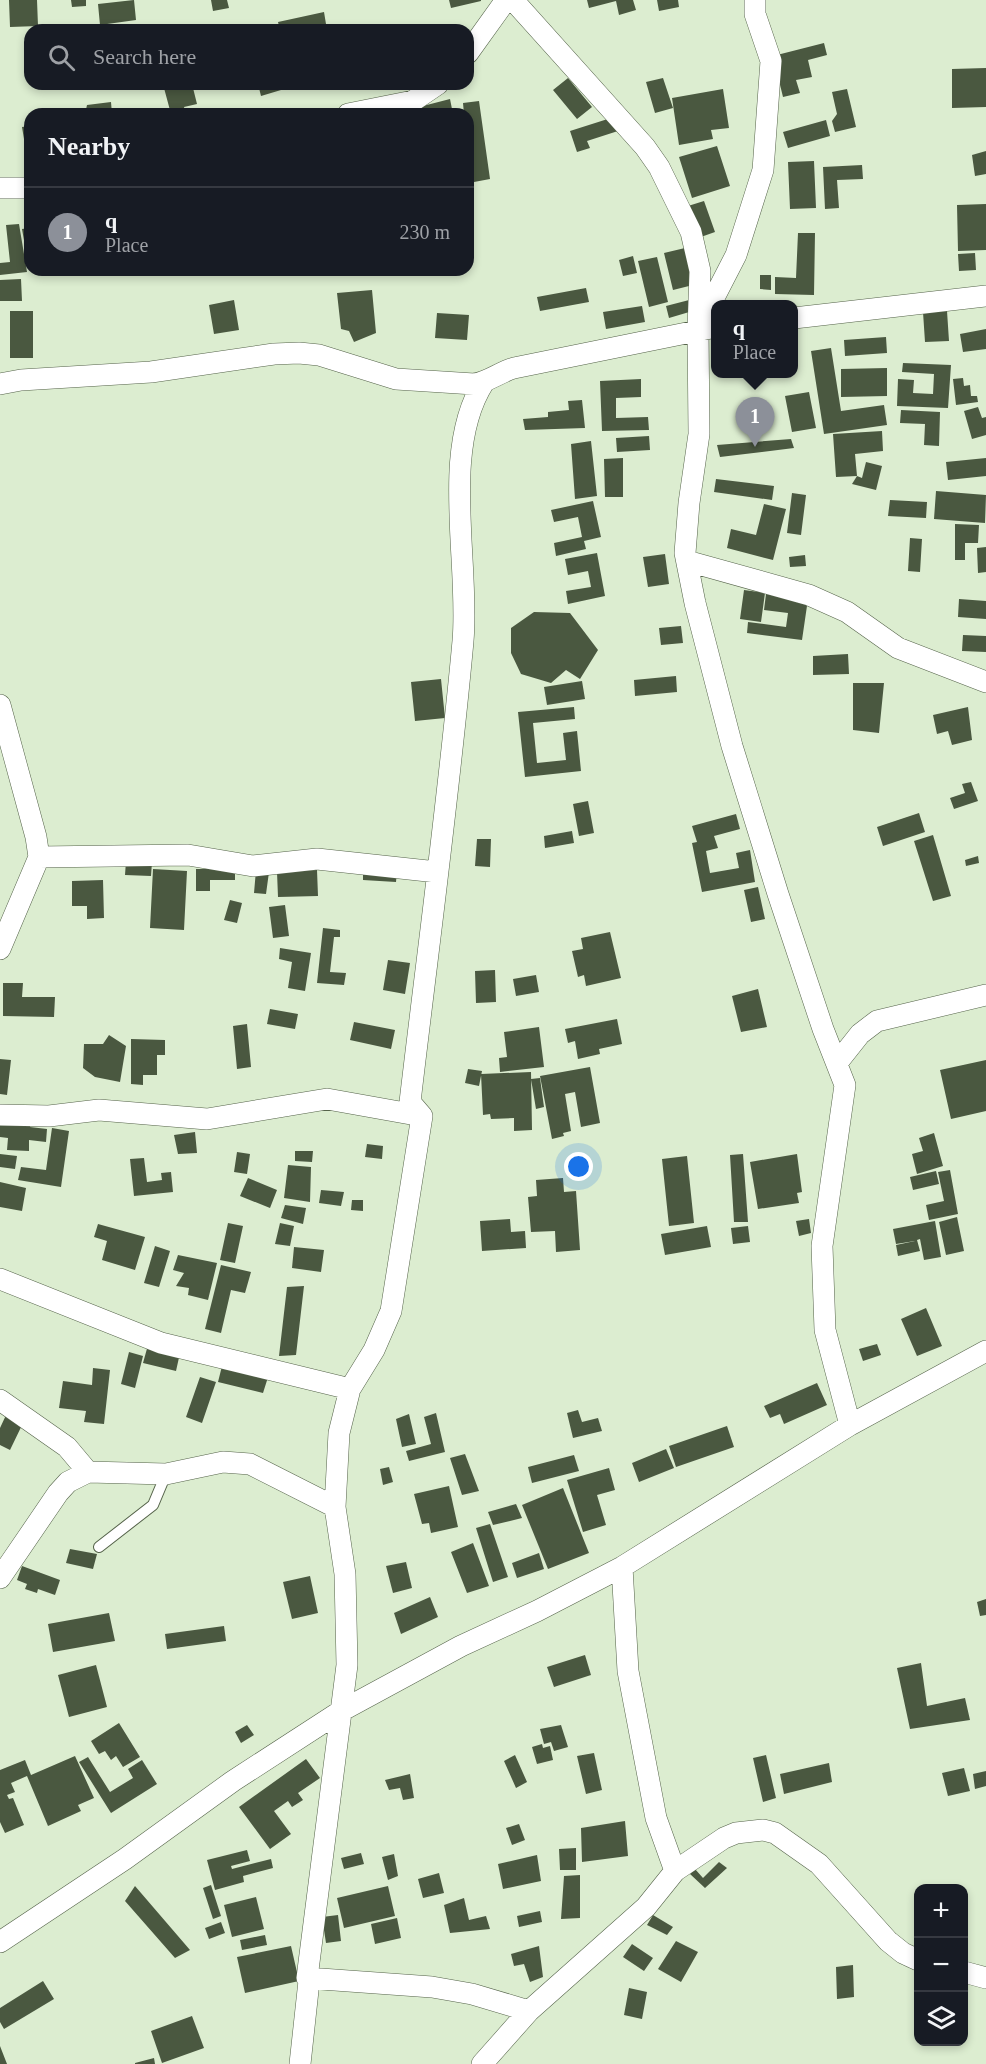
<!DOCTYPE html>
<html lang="en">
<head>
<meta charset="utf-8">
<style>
  body { margin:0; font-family:"Times New Roman",serif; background:#242831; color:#f1f3f6 }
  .controls { position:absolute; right:18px; bottom:18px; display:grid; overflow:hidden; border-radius:12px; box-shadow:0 3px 9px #0003 }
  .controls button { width:54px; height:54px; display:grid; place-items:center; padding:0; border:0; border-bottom:2px solid #363941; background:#171b24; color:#f1f3f6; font:30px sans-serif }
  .you { position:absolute; left:579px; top:1167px; width:21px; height:21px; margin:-15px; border:4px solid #fff; border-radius:50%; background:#1a73e8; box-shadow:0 0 0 9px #1a73e833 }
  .badge { display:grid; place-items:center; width:39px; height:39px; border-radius:50%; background:#8c9099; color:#fff; font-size:20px; font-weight:700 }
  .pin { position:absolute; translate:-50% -50px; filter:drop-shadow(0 2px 3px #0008) }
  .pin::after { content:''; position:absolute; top:32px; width:21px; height:18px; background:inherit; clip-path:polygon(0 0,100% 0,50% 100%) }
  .popup { position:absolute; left:711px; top:300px; width:87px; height:78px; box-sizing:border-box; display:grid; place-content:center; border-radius:12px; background:#171b24; filter:drop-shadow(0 2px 4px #0005); font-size:20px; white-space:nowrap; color:#9ea1a6 }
  .popup b { font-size:22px; color:#f1f3f6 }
  .popup::after { content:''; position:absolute; left:50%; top:100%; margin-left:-12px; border:12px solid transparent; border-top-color:#171b24 }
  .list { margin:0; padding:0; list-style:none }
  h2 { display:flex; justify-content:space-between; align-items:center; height:78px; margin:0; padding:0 24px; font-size:26px }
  h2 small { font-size:20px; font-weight:400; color:#9ea1a6 }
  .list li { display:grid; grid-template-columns:39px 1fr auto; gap:18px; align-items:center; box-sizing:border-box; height:90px; padding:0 24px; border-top:2px solid #363941 }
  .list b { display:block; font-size:22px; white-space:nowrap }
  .list p { margin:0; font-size:20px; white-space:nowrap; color:#9ea1a6 }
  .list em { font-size:20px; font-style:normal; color:#9ea1a6 }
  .icon { flex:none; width:33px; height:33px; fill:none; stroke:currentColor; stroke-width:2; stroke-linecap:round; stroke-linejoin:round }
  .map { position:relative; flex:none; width:986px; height:2064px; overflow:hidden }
  .search { position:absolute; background:#171b24; box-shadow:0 3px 9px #0003; left:24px; top:24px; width:450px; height:66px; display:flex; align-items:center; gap:15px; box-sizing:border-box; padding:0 21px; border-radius:18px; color:#9ea1a6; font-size:22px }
  .panel { position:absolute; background:#171b24; box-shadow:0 3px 9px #0003; left:24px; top:108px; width:450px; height:168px; border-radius:18px }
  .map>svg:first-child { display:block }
  .building { fill:#4a5840 }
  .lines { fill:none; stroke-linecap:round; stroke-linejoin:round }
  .lane-casing { stroke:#55634a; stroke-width:12 }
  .street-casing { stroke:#55634a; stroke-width:22 }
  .lane { stroke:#fff; stroke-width:10 }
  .street { stroke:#fff; stroke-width:21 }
</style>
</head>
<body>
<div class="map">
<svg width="986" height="2064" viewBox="0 0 986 2064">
  <rect width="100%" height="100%" fill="#dcedd0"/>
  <path class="building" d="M9,0H37L38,26L10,27Z
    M71,0H86V6L72,7Z
    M134,0L136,20L100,25L98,4Z
    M211,0H227L229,8L213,11Z
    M449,0H481V1L451,8Z
    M587,0H633L636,10L619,15L616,1L589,8Z
    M657,0H678L679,7L659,11Z
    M324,12L327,30H280L278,22Z
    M824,43L827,55L808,60L812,77L796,80L800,93L783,97L773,56Z
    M986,68V107L952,108V69Z
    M568,78L592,107L577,119L553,90Z
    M663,78L673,108L655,113L646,82Z
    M180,84H192L197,104L184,107L186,114H171L164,88Z
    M249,84H290L291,87L261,96L259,88L251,90Z
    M723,89L729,128L711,130L713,139L679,145L672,98Z
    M847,89L856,127L835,132L832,121L837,114L832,92Z
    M450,99L453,114H420L419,107Z
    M479,101L490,179L474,182L473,176L468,177V164L470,163L472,170L468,114H464L463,103Z
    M111,102L112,114H85L87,105Z
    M614,117L618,131L587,141L590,148L577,152L570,131Z
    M826,120L830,136L788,148L783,132Z
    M30,126V144L25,145L22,127Z
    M717,146L730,186L692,198L679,157Z
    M986,151V174L975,176L972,155Z
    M814,161L816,208L790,209L788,162Z
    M862,165L863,179L837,180L839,208L825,209L823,167Z
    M704,201L715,232L698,238L688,206Z
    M986,204V250L958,251L957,205Z
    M19,224L27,272L0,275V263L10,262L6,225Z
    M30,228V257H27L22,229Z
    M798,233H815L814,295L775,294V277L796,278Z
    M685,248L693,285L673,290L664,253Z
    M975,253L976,270L959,271L958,254Z
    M633,256L637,273L623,276L619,260Z
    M657,257L668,302L649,307L638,261Z
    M760,275H771V290L760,289Z
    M21,279L22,301H0V280Z
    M586,288L589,302L540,311L537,297Z
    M372,290L376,333L354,342L349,331L341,329L337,293Z
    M693,299L696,310L669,318L666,306Z
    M234,300L239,330L214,334L209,305Z
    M642,306L645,322L606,329L603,312Z
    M10,311H33V358H10Z
    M947,311L949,341L925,342L923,312Z
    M437,313L469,315L467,340L435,338Z
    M986,329V349L963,352L960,334Z
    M886,337L887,353L845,356L844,340Z
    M831,348L841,411L884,405L887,425L824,434L811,351Z
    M903,363L951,365L948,408L897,406L898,379L914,380L913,393L933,394L934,374L902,372Z
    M887,368V396L841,397V369Z
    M963,378L964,386L970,385L971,396H977L978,402L956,405L953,379Z
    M641,379V397L616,398V418L648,417L649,430L602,431L600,381Z
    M809,392L816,428L792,432L785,396Z
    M582,400L585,428L525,430L523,419L548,417V412L569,410L568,401Z
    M978,407L982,418L986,417V435L972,439L964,411Z
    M901,410L940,412L939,446L924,445L925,424L900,423Z
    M882,431L883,451L855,454L857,476L836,477L833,434Z
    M649,436L650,450L617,452L616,438Z
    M791,439L794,448L720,457L717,445Z
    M591,441L597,496L575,499L571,444Z
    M623,458V497H605L604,459Z
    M986,458V476L948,480L946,462Z
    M866,462L882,466L876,490L852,484L857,476L862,478Z
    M716,479L774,486L772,500L714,492Z
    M936,491L986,495L985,523L934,519Z
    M792,493L806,495L801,535L787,533Z
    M890,500L927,502L926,518L888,516Z
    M593,501L601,537L584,541L586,549L556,556L554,543L582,537L578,517L554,522L551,510Z
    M764,504L786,509L773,560L727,548L731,529L756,535Z
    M955,524L979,525L978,543H965V560H955Z
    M910,538L922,539L920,572L908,571Z
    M986,547V572L978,573L977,548Z
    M597,553L605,596L568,604L566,591L591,587L588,571L568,575L565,559Z
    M665,554L669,584L648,587L643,557Z
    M805,555L806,566L790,567L789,557Z
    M744,590L765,593L761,622L740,619Z
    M766,594L808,599L802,640L747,633L748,622L786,627L788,613L764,610Z
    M959,599L986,601V619L958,617Z
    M534,612L570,613L598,650L580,679L566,670L551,683L521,674L511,653V628Z
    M681,626L683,643L661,645L659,628Z
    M963,635L986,636V652L962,651Z
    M848,654L849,674L813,675V656Z
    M676,676L677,692L635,696L634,680Z
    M441,679L445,718L415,721L411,682Z
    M582,681L585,699L547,705L544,687Z
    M853,683H884L879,733L853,730Z
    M574,707L575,719L533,723L537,763L566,760L563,733L577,731L581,771L525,777L518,712Z
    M968,707L972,740L952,745L948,731L937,734L933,715Z
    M971,782L978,801L954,809L950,798L965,793L962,784Z
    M588,801L594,833L579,836L573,804Z
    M919,813L925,832L883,846L877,827Z
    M736,814L740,829L714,836L718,848L706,851L710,873L739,868L736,853L750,850L755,882L702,892L692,843L697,842L692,826Z
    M572,831L574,843L545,848L544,836Z
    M933,835L951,896L933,901L914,841Z
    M477,839H491L490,867L475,866Z
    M978,856L979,863L966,866L965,860Z
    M126,861L152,862L151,876L125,875Z
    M363,867L397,870L396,882L363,880Z
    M153,869L187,871L184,930L150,928Z
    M196,869H235V880H210V891H196Z
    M256,870L269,872L266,894L254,893Z
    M317,870L318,896L278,897L277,872Z
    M103,880L104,918L87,919V906H72V881Z
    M758,887L765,919L751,922L744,890Z
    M230,900L242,903L237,923L224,920Z
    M285,905L289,936L273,938L269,907Z
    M323,928L340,930V937H334L330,972L346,973L344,985L317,983Z
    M610,932L621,978L586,986L584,975L578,977L572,951L583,949L581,938Z
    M280,948L311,953L305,991L288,988L292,962L279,959Z
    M388,960L410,963L405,994L383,990Z
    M495,970L496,1002L476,1003L475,971Z
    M536,975L539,992L516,996L513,979Z
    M3,983H23L22,997H55L54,1017L3,1016Z
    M758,989L767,1027L741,1032L732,996Z
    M270,1009L298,1014L295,1029L267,1024Z
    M617,1019L622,1044L599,1049L600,1054L578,1059L575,1041L568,1043L565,1029Z
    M354,1022L395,1030L391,1049L350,1040Z
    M247,1024L251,1067L237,1069L233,1026Z
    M539,1027L544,1067L500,1072L499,1058L507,1057L504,1032Z
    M109,1035L126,1046L120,1082L95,1077L83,1068L84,1044H103Z
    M131,1039L165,1040V1055H157V1075H143V1085L131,1084Z
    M0,1059L11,1060L7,1095L0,1094Z
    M986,1060V1111L951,1119L940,1070Z
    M590,1067L600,1123L581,1127L575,1092L565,1094L571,1131L563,1133L564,1136L552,1139L540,1076Z
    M468,1069L482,1071L479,1086L465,1083Z
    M531,1072L532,1130L514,1131V1118L491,1119L490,1114L483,1115L481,1074Z
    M540,1078L544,1107L536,1109L531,1079Z
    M0,1120L31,1122L30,1127L47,1129L46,1142L29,1140V1151L7,1150L8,1138L0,1137Z
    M52,1128L69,1131L61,1187L18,1180L21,1167L46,1170Z
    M195,1132L197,1153L178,1154L174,1135Z
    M934,1133L943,1166L917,1174L912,1154L923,1151L919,1138Z
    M367,1144L383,1146L382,1159L365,1157Z
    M295,1151H313L312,1162L295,1161Z
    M237,1152L250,1154L247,1174L234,1172Z
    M0,1154L17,1156L15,1169L0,1167Z
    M743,1154L748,1222H734L730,1155Z
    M797,1154L802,1192L797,1193L799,1203L758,1209L750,1162Z
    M687,1156L694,1223L669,1226L662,1159Z
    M144,1158L147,1182L162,1180L161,1173L171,1172L173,1192L134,1196L130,1159Z
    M288,1165L311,1167L310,1202L284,1198Z
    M950,1170L958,1214L929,1220L926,1205L944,1201L938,1172Z
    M936,1171L939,1184L913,1190L910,1177Z
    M248,1178L277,1190L270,1208L240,1196Z
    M563,1178L564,1192L576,1191L580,1250L556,1252L555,1231L531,1232L528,1197L537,1196L536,1180Z
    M0,1182L26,1188L22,1211L0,1207Z
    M321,1190L344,1192L341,1206L319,1203Z
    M352,1200H363V1211L351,1210Z
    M285,1205L306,1208L303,1224L281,1218Z
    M957,1217L964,1251L946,1255L939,1222Z
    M510,1219L511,1232L525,1231L526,1248L482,1251L480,1221Z
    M809,1219L811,1233L799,1236L796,1221Z
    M935,1221L941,1257L924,1260L920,1239L917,1240L920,1251L898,1256L896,1245L915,1241L896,1244L893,1229Z
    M228,1223L243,1226L235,1263L220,1260Z
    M280,1223L294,1226L290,1246L275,1244Z
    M98,1224L145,1237L135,1270L102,1260L107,1241L94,1237Z
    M707,1226L711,1247L665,1255L661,1234Z
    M748,1226L750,1242L733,1244L731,1228Z
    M155,1246L170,1251L159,1287L144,1283Z
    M294,1247L324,1250L321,1272L292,1268Z
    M178,1255L217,1263L208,1300L188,1295L189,1288L176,1286L184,1273L173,1270Z
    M221,1265L251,1272L245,1293L231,1290L221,1333L205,1329Z
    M304,1286L296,1355L279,1356L287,1287Z
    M926,1308L942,1346L917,1356L901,1319Z
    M877,1344L881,1355L863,1361L859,1349Z
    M148,1345L180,1353L176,1371L143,1363Z
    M129,1352L143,1356L135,1388L121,1384Z
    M223,1362L269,1374L263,1393L218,1382Z
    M93,1368L110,1370L104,1424L84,1422L86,1411L59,1408L63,1381L92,1385Z
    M200,1377L216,1382L202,1423L186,1417Z
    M817,1383L827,1405L784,1424L780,1414L770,1418L764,1406Z
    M578,1410L582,1422L598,1418L602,1431L573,1438L567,1413Z
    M7,1413L24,1421L10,1450L0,1445V1428Z
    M436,1413L445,1452L409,1461L406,1451L431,1444L424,1417Z
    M409,1414L416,1444L402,1447L396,1419Z
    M727,1426L734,1447L676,1467L669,1446Z
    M666,1449L674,1468L639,1482L632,1463Z
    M465,1454L479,1491L462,1495L450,1458Z
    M574,1455L579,1471L532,1483L528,1467Z
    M389,1467L393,1482L383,1485L380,1469Z
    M609,1468L615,1490L597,1495L606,1525L583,1532L567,1480Z
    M449,1486L458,1527L431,1533L429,1523L422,1524L414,1494Z
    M563,1488L589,1553L548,1569L522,1505Z
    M516,1504L522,1518L493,1525L488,1512Z
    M490,1524L508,1577L493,1582L476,1528Z
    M473,1543L489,1586L467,1593L451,1552Z
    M70,1549L97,1554L93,1569L66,1563Z
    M539,1553L544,1569L517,1578L512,1563Z
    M406,1562L412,1588L393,1593L386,1566Z
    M22,1566L60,1580L55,1595L38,1589L37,1593L25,1589L27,1584L17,1580Z
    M310,1576L318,1613L292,1619L283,1582Z
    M430,1597L438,1617L401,1634L394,1613Z
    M986,1599V1615L980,1616L977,1602Z
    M109,1613L115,1641L53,1652L48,1624Z
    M224,1626L226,1641L167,1649L165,1634Z
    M585,1655L591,1675L554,1687L547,1667Z
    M921,1663L927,1706L965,1698L970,1720L910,1729L897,1668Z
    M96,1665L107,1707L69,1717L58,1675Z
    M119,1723L140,1757L123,1767L116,1756L111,1760L105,1751L99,1754L91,1741Z
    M247,1725L254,1735L241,1743L235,1732Z
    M561,1725L568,1747L554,1751L551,1742L544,1744L540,1729Z
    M542,1744L543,1748L550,1746L553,1760L537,1764L532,1747Z
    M594,1753L602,1790L586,1794L577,1756Z
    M515,1755L527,1782L516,1788L504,1761Z
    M766,1755L776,1798L763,1802L753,1758Z
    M75,1756L94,1798L78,1805L81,1811L48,1826L27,1776L11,1783L15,1792L7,1795L9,1799L13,1798L24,1825L5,1833L0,1822V1770L25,1760L31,1775Z
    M88,1757L110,1792L133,1778L128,1769L142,1760L157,1784L111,1813L79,1762Z
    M306,1759L320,1778L298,1793L303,1800L292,1807L288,1801L274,1811L291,1834L270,1849L239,1807Z
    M829,1763L832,1782L784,1794L780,1774Z
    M964,1768L970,1791L948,1796L942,1773Z
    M986,1771V1786L975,1789L973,1774Z
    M410,1774L414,1798L403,1800L400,1788L389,1790L385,1780Z
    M625,1821L628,1856L582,1862L581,1828Z
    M519,1824L525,1840L512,1845L506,1828Z
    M576,1848V1870H560L559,1849Z
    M247,1850L250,1861L231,1866L232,1869L271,1859L273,1868L243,1876L244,1882L215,1890L207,1860Z
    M361,1853L364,1864L344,1869L341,1858Z
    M394,1854L398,1876L388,1880L382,1857Z
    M537,1855L541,1881L503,1889L498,1864Z
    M719,1862L727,1868L705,1888L690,1874L695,1869L703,1878Z
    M439,1873L444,1893L423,1898L418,1879Z
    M580,1875V1918L561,1919L564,1876Z
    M211,1885L221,1916L213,1919L203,1888Z
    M135,1886L190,1950L175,1958L125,1901Z
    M388,1886L395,1916L344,1928L337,1898Z
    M256,1897L264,1929L232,1937L224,1905Z
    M464,1898L469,1920L486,1916L490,1929L450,1933L444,1905Z
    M540,1911L542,1922L519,1927L517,1916Z
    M338,1915L341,1941L326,1943L322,1917Z
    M653,1915L673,1927L667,1935L647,1925Z
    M397,1918L401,1938L375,1944L371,1924Z
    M221,1922L225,1933L209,1939L205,1928Z
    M265,1935L267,1945L242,1950L240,1940Z
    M676,1941L698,1952L681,1982L658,1969Z
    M632,1944L653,1958L644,1971L623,1957Z
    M291,1946L299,1981L245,1993L237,1957Z
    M539,1946L543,1977L530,1982L524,1964L514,1966L511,1954Z
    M853,1965L854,1997L837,1999L836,1967Z
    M43,1981L54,1999L4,2029L0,2022V2008Z
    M629,1988L647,1992L642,2019L624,2015Z
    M192,2016L204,2048L162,2063L151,2031Z
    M0,2046L7,2064H0Z
    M154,2058L155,2064H135V2063Z"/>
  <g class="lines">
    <g class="lane-casing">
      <path id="lane" d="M99,1547L153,1505L166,1474"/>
    </g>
    <g class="street-casing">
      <path id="street" d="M513,0L645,147L659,167L691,232L700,271L698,329L699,434L689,503L685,553L695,603L732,746L778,894L823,1029L845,1085L822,1246L825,1330L850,1425
        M468,53L506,0
        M348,114L413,101L438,84
        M0,188H30
        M794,318L986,296
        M701,323L736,255L763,170L771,61L755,14V0
        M0,384L21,380L151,372L274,354L299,353L319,355L396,379L474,384C488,382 500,372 514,368L716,327
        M687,561L809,595L847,612L898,648L986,682
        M0,705L36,837L39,857L0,949
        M39,857L188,855L253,866L317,859L437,872
        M837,1063L860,1034L877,1021L986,995
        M0,1115L49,1116L99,1110L207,1119L327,1099L422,1116
        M0,1279L161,1343L350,1389
        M0,1400L67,1447L88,1472
        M622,1567L628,1671L656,1818L675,1871
        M0,1578L58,1493L68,1482L88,1472L166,1474L223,1462L250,1464L335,1507
        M0,1942L125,1859L233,1781L341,1711L461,1646L537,1611L622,1567L850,1425L986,1351
        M964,1972L986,1978
        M307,1978L432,1987L472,1994L529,2011
        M300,2064L309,1981L307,1978L347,1665L345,1574L335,1507L339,1433L350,1389L374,1350L391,1311L422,1116L410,1102C428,949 449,795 463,641C470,563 440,450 484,382
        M482,2064L529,2011L646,1907L675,1871L724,1838L736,1833L763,1830L775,1833L819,1864L888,1941L903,1953L918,1960"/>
    </g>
    <use href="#lane" class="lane"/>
    <use href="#street" class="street"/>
  </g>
</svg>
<div class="controls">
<button>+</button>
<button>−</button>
<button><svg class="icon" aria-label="layers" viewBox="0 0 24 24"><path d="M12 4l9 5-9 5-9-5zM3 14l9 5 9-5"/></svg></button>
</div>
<div class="you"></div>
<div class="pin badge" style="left:755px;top:447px">1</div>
<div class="popup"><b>q</b>Place</div>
<div class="search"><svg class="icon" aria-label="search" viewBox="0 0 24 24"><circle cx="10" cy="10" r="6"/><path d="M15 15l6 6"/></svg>Search here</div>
<section class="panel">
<h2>Nearby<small></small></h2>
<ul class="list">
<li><span class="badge">1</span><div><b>q</b><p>Place</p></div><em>230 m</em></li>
</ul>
</section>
</div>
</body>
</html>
